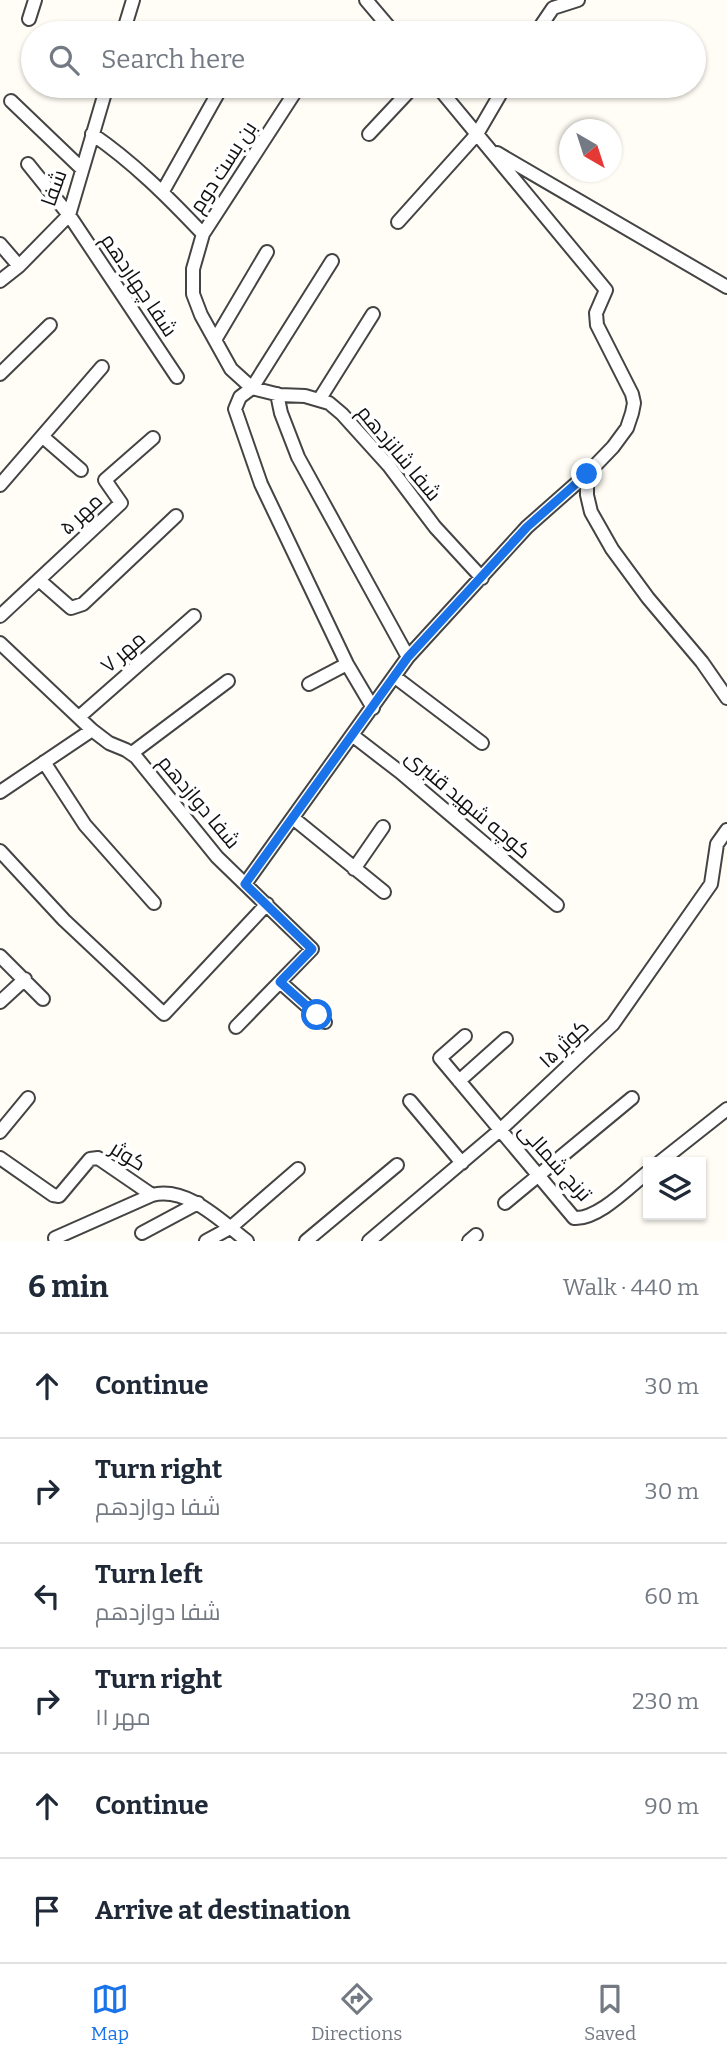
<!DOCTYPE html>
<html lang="en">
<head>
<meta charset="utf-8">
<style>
  body { margin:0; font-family:Bitter,Cairo,serif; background:#f2f2f3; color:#1f2937 }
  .controls { position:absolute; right:21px; bottom:21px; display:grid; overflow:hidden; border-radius:0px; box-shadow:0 2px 5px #0004 }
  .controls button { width:63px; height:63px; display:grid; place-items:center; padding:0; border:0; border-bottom:2px solid #e0e1e3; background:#fff; color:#1f2937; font:35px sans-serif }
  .compass { position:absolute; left:559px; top:119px; width:63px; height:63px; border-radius:50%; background:#fff; box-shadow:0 2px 5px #0004; rotate:141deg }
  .stop { position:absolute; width:21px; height:21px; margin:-16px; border:5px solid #1a73e8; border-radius:50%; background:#fff }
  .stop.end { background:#1a73e8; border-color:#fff; box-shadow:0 2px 7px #0008 }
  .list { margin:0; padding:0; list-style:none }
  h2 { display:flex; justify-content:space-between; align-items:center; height:91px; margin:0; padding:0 28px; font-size:30px }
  h2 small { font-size:23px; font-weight:400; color:#747a83 }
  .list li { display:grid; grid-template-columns:46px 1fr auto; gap:21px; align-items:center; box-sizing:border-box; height:105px; padding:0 28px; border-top:2px solid #e0e1e3 }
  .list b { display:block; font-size:26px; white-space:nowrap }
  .list p { margin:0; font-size:23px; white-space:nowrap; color:#747a83 }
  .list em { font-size:23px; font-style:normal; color:#747a83 }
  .icon { flex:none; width:38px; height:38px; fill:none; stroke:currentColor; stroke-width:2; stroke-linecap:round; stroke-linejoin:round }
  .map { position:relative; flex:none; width:727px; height:1241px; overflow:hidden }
  .search { position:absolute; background:#fff; box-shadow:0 2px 5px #0004; left:21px; right:21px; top:21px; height:77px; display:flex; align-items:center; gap:18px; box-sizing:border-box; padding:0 24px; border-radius:38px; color:#747a83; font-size:26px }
  .sheet { height:721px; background:#fff }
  nav { display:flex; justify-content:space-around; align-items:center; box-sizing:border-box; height:98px; border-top:2px solid #e0e1e3; background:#fff; font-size:19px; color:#747a83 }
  nav a { display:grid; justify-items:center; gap:4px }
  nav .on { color:#1a73e8 }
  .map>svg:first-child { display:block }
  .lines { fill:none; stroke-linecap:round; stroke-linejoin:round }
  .street-casing { stroke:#444; stroke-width:16 }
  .street { stroke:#fff; stroke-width:12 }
  .route { stroke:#1a73e8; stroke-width:9 }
  .labels { text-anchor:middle; stroke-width:7; stroke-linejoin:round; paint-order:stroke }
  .street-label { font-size:21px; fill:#111; stroke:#fff }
</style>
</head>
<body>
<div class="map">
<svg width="727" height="1241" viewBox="0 0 727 1241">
  <rect width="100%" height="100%" fill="#fffdf5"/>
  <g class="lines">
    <g class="street-casing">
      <path id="street" d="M366,0L394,33
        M29,19L35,0
        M123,33L133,0
        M536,33L553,8L578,0
        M299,86L203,234L193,269V294L201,315L231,369L252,388L280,395L305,396L329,403L342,414L389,466L435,527L482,578
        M11,101L81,168
        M92,134C133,162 168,197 203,234
        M369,134L414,86
        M497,153L727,287
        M28,164L69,215L177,377
        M163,191L222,86
        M398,222L477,134L505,86
        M0,244L19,266
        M332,261L252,388L240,397L235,409L261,484L347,664L373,708
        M0,281L19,266L69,215L107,86
        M215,340L267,252
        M0,374L50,325
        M277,394L281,413L298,457L408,657
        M319,400L373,314
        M43,437L81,470
        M587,474V495L591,512L612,549L648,598L702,662L727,698
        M0,485L102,367
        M39,580L71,608L83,604L176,516
        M0,616L121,503L105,480L153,438
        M0,643L92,730L109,743L126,750L136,757L217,857L312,949L236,1027
        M395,677L482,743
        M309,684L347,664
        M79,717L194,616
        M352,735L400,772L557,905
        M132,753L228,681
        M44,762L85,825L154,903
        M0,792L92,730
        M293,818L384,892
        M0,851L64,920L164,1014L267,904
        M354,869L383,827
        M245,884L408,657L527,527L587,474L613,447L627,428L632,413L634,403L632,394L597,325L596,313L606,290L437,86
        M0,956L43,999
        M280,982L325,1022
        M0,1002L25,979
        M465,1036L440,1058L574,1218C598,1220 630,1186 648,1172
        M459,1081L506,1039
        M410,1101L462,1163
        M0,1132L28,1098
        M0,1158L53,1195L59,1196L90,1159L98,1158L152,1195C187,1186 221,1221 247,1241
        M660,1162L727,1109
        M505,1203L632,1098
        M142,1233L198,1203
        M55,1238L152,1195
        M206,1241L230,1228L298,1169
        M306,1241L397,1165
        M369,1241L500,1130L613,1024L711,884L717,844L727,830
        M469,1241L476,1235"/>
    </g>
    <use href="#street" class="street"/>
  </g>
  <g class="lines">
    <path class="route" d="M317,1015L280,982L312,949L245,884L408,657L527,527L587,474"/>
  </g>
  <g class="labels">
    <g class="street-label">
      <text transform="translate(223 167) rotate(-57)" y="7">بن بست دوم</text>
      <text transform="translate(54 188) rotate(-70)" y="7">شفا</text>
      <text transform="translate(139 285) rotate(56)" y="7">شفا چهاردهم</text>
      <text transform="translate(399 453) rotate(50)" y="7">شفا شانزدهم</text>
      <text transform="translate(81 514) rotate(-43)" y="7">مهر ۵</text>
      <text transform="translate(123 652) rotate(-41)" y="7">مهر ۷</text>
      <text transform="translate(199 802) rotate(50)" y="7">شفا دوازدهم</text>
      <text transform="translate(468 804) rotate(40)" y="7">کوچه شهید قنبری</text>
      <text transform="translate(564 1044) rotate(-43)" y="7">کوثر ۱۵</text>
      <text transform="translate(128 1156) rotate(32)" y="7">کوثر</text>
      <text transform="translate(555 1162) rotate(48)" y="7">ترنج شمالی</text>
    </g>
  </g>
</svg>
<div class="controls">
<button><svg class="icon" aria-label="layers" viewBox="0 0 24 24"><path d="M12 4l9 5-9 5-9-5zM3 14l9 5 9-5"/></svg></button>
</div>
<svg class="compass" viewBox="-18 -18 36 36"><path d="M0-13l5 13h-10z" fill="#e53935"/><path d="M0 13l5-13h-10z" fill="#747a83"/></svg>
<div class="stop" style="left:317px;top:1015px"></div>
<div class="stop end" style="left:587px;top:474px"></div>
<div class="search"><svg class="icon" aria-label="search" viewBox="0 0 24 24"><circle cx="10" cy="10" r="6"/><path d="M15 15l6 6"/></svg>Search here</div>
</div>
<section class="sheet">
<h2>6 min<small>Walk · 440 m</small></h2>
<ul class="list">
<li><svg class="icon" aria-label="ahead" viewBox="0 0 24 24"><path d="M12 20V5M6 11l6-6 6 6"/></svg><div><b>Continue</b></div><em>30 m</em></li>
<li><svg class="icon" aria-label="right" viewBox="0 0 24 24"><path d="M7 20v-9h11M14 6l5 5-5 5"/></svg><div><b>Turn right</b><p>شفا دوازدهم</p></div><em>30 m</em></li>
<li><svg class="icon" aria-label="left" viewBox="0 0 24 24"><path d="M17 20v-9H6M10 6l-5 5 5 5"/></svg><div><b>Turn left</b><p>شفا دوازدهم</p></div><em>60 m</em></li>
<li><svg class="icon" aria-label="right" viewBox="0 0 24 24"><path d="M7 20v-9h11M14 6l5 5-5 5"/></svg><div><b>Turn right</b><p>مهر ۱۱</p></div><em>230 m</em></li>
<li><svg class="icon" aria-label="ahead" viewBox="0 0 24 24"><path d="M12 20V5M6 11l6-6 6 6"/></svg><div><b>Continue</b></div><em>90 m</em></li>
<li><svg class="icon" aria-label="arrive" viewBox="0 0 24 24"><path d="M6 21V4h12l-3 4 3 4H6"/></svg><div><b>Arrive at destination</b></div></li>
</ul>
</section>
<nav>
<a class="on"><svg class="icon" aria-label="map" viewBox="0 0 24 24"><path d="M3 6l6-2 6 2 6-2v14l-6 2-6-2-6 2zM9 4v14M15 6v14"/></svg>Map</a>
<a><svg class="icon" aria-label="directions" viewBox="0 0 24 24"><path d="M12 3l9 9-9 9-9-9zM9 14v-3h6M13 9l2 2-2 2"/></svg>Directions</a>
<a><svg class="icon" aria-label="saved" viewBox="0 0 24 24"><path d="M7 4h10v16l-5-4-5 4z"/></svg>Saved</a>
</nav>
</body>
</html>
